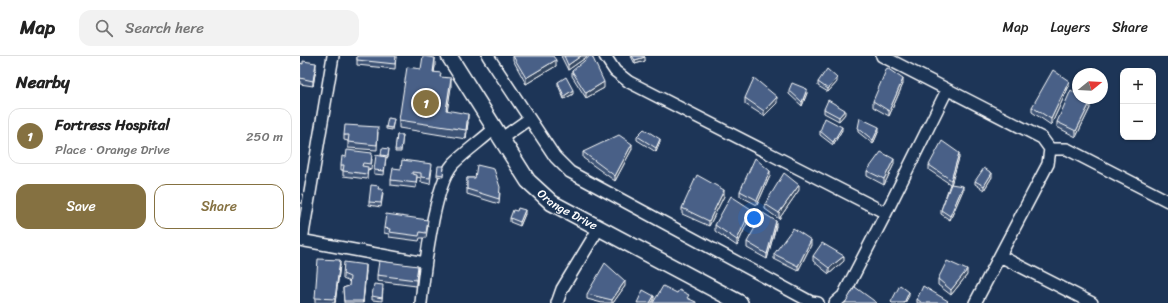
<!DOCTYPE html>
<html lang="en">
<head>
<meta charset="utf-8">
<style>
  body { margin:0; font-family:Sriracha,sans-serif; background:#f2f2f2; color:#222 }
  .controls { position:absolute; right:12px; top:12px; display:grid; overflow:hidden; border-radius:8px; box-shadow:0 1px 3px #0004 }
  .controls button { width:36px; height:36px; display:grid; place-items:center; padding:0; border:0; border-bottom:1px solid #e0e0e0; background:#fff; color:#222; font:20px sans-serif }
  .compass { position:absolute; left:772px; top:12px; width:36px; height:36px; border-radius:50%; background:#fff; box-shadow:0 1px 3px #0004; rotate:72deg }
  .you { position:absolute; left:454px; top:162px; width:14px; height:14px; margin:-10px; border:3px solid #fff; border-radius:50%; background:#1a73e8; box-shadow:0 0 0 6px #1a73e833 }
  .badge { display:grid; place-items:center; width:26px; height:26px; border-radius:50%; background:#857141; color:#fff; font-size:13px; font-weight:700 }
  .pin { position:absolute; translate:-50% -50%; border:2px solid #fff; box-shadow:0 1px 4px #0006 }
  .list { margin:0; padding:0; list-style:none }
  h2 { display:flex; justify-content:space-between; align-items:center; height:52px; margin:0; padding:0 16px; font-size:17px }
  h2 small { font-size:13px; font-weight:400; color:#767676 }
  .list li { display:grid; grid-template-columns:26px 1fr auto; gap:12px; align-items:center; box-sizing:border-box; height:56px; margin:0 8px 8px; padding:0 8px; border:1px solid #e0e0e0; border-radius:12px }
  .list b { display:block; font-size:15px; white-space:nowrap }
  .list p { margin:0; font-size:13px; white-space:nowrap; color:#767676 }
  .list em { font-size:13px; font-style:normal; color:#767676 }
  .actions { display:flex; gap:8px; padding:12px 16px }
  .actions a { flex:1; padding:9px 0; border:1px solid #857141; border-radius:12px; text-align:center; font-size:14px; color:#857141 }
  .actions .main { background:#857141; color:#fff }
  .icon { flex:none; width:22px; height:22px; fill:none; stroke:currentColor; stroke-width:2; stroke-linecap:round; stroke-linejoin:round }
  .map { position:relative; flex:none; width:868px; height:247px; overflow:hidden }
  header { display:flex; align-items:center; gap:24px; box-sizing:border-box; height:56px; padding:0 20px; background:#fff; border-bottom:1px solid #e0e0e0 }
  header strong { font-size:19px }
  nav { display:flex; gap:22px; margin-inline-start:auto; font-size:14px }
  .search { width:280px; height:36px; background:#f2f2f2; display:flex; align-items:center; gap:10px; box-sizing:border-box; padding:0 14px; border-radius:12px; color:#767676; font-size:15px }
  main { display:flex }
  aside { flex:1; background:#fff }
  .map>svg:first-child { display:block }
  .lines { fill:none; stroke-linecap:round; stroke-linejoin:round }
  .street-casing { stroke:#fff; stroke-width:14 }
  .secondary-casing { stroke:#fff; stroke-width:18 }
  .street { stroke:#1d3557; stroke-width:11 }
  .secondary { stroke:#1d3557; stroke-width:15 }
  .wall { fill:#3e5374; stroke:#fff }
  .shaded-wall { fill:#32445e; stroke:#fff }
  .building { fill:#486187; stroke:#fff }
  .labels { text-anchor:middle; stroke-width:4; stroke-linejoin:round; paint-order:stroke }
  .street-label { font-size:12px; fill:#fff; stroke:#1d3557 }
</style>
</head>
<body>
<header>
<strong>Map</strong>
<div class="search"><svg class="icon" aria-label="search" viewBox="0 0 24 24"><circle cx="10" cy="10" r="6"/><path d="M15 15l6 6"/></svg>Search here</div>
<nav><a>Map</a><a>Layers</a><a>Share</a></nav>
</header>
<main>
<aside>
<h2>Nearby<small></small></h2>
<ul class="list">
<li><span class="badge">1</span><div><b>Fortress Hospital</b><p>Place · Orange Drive</p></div><em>250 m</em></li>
</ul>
<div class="actions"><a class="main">Save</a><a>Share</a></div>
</aside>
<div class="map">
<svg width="868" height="247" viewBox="0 0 868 247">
  <rect width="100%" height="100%" fill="#1d3557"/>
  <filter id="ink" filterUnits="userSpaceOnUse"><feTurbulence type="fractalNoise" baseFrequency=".025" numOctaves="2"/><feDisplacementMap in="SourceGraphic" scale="8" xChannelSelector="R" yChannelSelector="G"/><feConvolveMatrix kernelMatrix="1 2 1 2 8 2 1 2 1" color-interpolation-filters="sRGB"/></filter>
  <g filter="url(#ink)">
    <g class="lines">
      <g class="street-casing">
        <path id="street" d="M188,0L255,101L270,116L511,246L518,247
          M305,0L315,15L329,26L586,157
          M582,0L742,82L750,93L748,108L675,247
          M202,82L229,63
          M750,93H767L868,145
          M0,184L125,207
          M2,184L33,0
          M700,200L792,247
          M121,247C124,217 134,129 153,108C166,95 182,84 195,72
          M257,247L262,233L299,172
          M535,247L543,240L586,157L647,34"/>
      </g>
      <g class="secondary-casing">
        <g id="secondary">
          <path id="s1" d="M149,0L228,125L252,147L440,247"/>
        </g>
      </g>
      <use href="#street" class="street"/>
      <use href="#secondary" class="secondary"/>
    </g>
    <path class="wall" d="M57,0H96L95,13L57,9Z
      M213,0H253L256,10L226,28L213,4Z
      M261,0H288L268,14Z
      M331,0H344L345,5L335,8Z
      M0,7L16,12L13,30L0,28Z
      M135,10L134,16L141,21L151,31L147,54L168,66L166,83L99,72V64L121,13Z
      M272,15L304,32L286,42L272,20Z
      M258,26L273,38L264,43L258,29Z
      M518,26H537L528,36L518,30Z
      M603,28L589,60L573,51V45Z
      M769,30L751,69L732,56V51Z
      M489,34L507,37L502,50L489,38Z
      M445,42L477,47L464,60L445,48Z
      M790,52L776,81L757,71V66Z
      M524,53L545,58L539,65L524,57Z
      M94,63L92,74L86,73V71Z
      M558,72L579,74L573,88L558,76Z
      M542,74L533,89L520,79V75Z
      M78,76L77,94L48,92V85L44,84V79Z
      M97,79H103L101,96H95Z
      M337,80L360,86L356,96L337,84Z
      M89,93L88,102L86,101L84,119L74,118V114L81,100V99Z
      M332,93L315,125L283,102V96Z
      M659,102L651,128L663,134L650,164L641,158V154L650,128L629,114V109Z
      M72,103L71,114L68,113L67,123L43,120V114H41V109Z
      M594,108L584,129L567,120V115Z
      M144,112L143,121L137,120V118Z
      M101,113H132L130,128L121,126V122L117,121L116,132L91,129V124Z
      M470,120L457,149L440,140V135Z
      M692,121L684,134L675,128V125Z
      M167,122H175L200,136L199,148L167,138Z
      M79,133L83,137L81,151L69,149V146Z
      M499,134L479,163L465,153V148Z
      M424,140L409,170L382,158V152Z
      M225,158L220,170L210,166V162Z
      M451,158L437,190L415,175V169Z
      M128,169L126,182H120L119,185L89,181V178L84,177V172Z
      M476,170L467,203L447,192V186Z
      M511,189L498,215L474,203V198Z
      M513,200L544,205L529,218L513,205Z
      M40,209L35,247H15V242Z
      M66,215L63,247H44L43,232L49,230L50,226L43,223V218Z
      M118,215L116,230L77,225V219Z
      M667,219L651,239L638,229V223Z
      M325,230L313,247H302L287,243V238Z
      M83,233L82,245L72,244V240Z
      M617,243L648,247H617Z"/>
    <path class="shaded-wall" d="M281,0H288L268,14V9Z
      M345,1V5L335,8V4Z
      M135,2V10L133,24V16Z
      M256,4V10L226,28V22Z
      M16,7V12L13,30V25Z
      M151,22V31L146,63V54Z
      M537,22V26L528,36V33Z
      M603,23V28L589,60V55Z
      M769,25V30L751,69V63Z
      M304,26V32L286,42V37Z
      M507,33V37L502,50V46Z
      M273,34V38L264,43V40Z
      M477,41V47L464,60V55Z
      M790,47V52L776,81V75Z
      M545,54V58L539,65V61Z
      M168,58V66L166,83V74Z
      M542,71V74L533,89V86Z
      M579,71V74L573,88V84Z
      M360,83V86L356,96V92Z
      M332,88V93L315,125V120Z
      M659,97V102L651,129V124Z
      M594,103V108L584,129V123Z
      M470,115V120L457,149V144Z
      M692,117V121L684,134V130Z
      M499,129V134L479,163V157Z
      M663,130V134L650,164V160Z
      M424,134V140L409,170V165Z
      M451,153V158L437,190V184Z
      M225,154V158L220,170V166Z
      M476,165V170L467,203V198Z
      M511,184V189L498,215V210Z
      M544,200V205L529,218V212Z
      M40,204V209L35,247V243Z
      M66,209V215L63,247V245Z
      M118,210V215L116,230V224Z
      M667,214V219L651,239V234Z
      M325,225V230L313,247H312V244Z
      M609,236V240L605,247H604Z
      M354,240V243L352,247H350Z"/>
    <path class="building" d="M57,0H96L95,8L57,4Z
      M123,0L135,2L133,16L141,17L140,21L151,22L146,54L168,58L166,74L99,64L107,11L121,13Z
      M213,0H253L256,4L226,22Z
      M264,0H281L268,9Z
      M290,0H292L304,26L286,37L272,15Z
      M332,0H344L345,1L335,4Z
      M3,5L16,7L13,25L0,22V7L3,8Z
      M587,12L603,23L589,55L573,45Z
      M527,13L537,22L528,33L518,26Z
      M753,14L769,25L751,63L732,51Z
      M266,21L273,34L264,40L258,26Z
      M454,22L477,41L464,55L445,42Z
      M492,27L507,33L502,46L489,34Z
      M771,34L778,39V42H783L790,47L776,75L757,66Z
      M528,44L545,54L539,61L524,53Z
      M88,62L94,63L92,72L86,71Z
      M525,62L542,71L533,86L520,75Z
      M560,62L579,71L573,84L558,72Z
      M45,69L78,71L77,89L48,86L49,79H44Z
      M344,73L360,83L356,92L337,80Z
      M97,79H103L101,94H95Z
      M319,79L332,88L315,120L283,96Z
      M642,85L659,97L651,124L629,109Z
      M82,92L89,93L88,100L81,99Z
      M47,94L72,97L71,108L63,107L62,110L68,111L67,118L43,115L44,109H41L42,100L46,101Z
      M581,96L594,103L584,123L567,115Z
      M76,99L86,101L84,115L74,114Z
      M455,102L470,115L457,144L440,135Z
      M102,104L132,108L130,122L121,121V117L112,116V118L117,119L116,127L91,124L93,112L101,113Z
      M177,109L194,113L200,131L199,143L167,133V122H175Z
      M138,110H144L143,119L137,118Z
      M684,112L692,117L684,130L675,125Z
      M484,117L499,129L479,157L465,148Z
      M397,119L424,134L409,165L382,152Z
      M651,128L663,130L650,160L641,154Z
      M71,129L79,130L78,133H83L81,147L69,146Z
      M431,140L451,153L437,184L415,169Z
      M218,152L225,154L220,166L210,162L213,154L217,155Z
      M463,157L476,165L467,198L447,186Z
      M86,158L128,164L126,177L120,176L119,180L89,176L90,173L84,172Z
      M493,172L511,184L498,210L474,198Z
      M522,187L544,200L529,212L513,200Z
      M18,203L40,204L35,243L15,242Z
      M79,205L118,210L116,224L77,219Z
      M647,205L667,214L651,234L638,223Z
      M44,206L66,209L63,245H44L43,232L49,230L50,221L43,218Z
      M305,207L325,225L312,244L287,238Z
      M74,228L83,229L82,242L72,240Z
      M600,229L609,236L604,247H592L591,246Z
      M363,230L377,237L379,234L389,239L387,242L396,246V247H353Z
      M623,230L648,245L646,247H622L617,243Z
      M555,231L577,247H545Z
      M343,234L354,240L350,247H337Z"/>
  </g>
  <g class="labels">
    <g class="street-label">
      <text dy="4" stroke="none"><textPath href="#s1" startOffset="197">Orange Drive</textPath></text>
    </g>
  </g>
</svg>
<div class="controls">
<button>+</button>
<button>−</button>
</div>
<svg class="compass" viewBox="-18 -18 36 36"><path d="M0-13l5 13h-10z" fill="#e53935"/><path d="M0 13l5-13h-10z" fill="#767676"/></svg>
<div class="you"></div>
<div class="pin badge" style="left:126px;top:47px">1</div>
</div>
</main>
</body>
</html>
